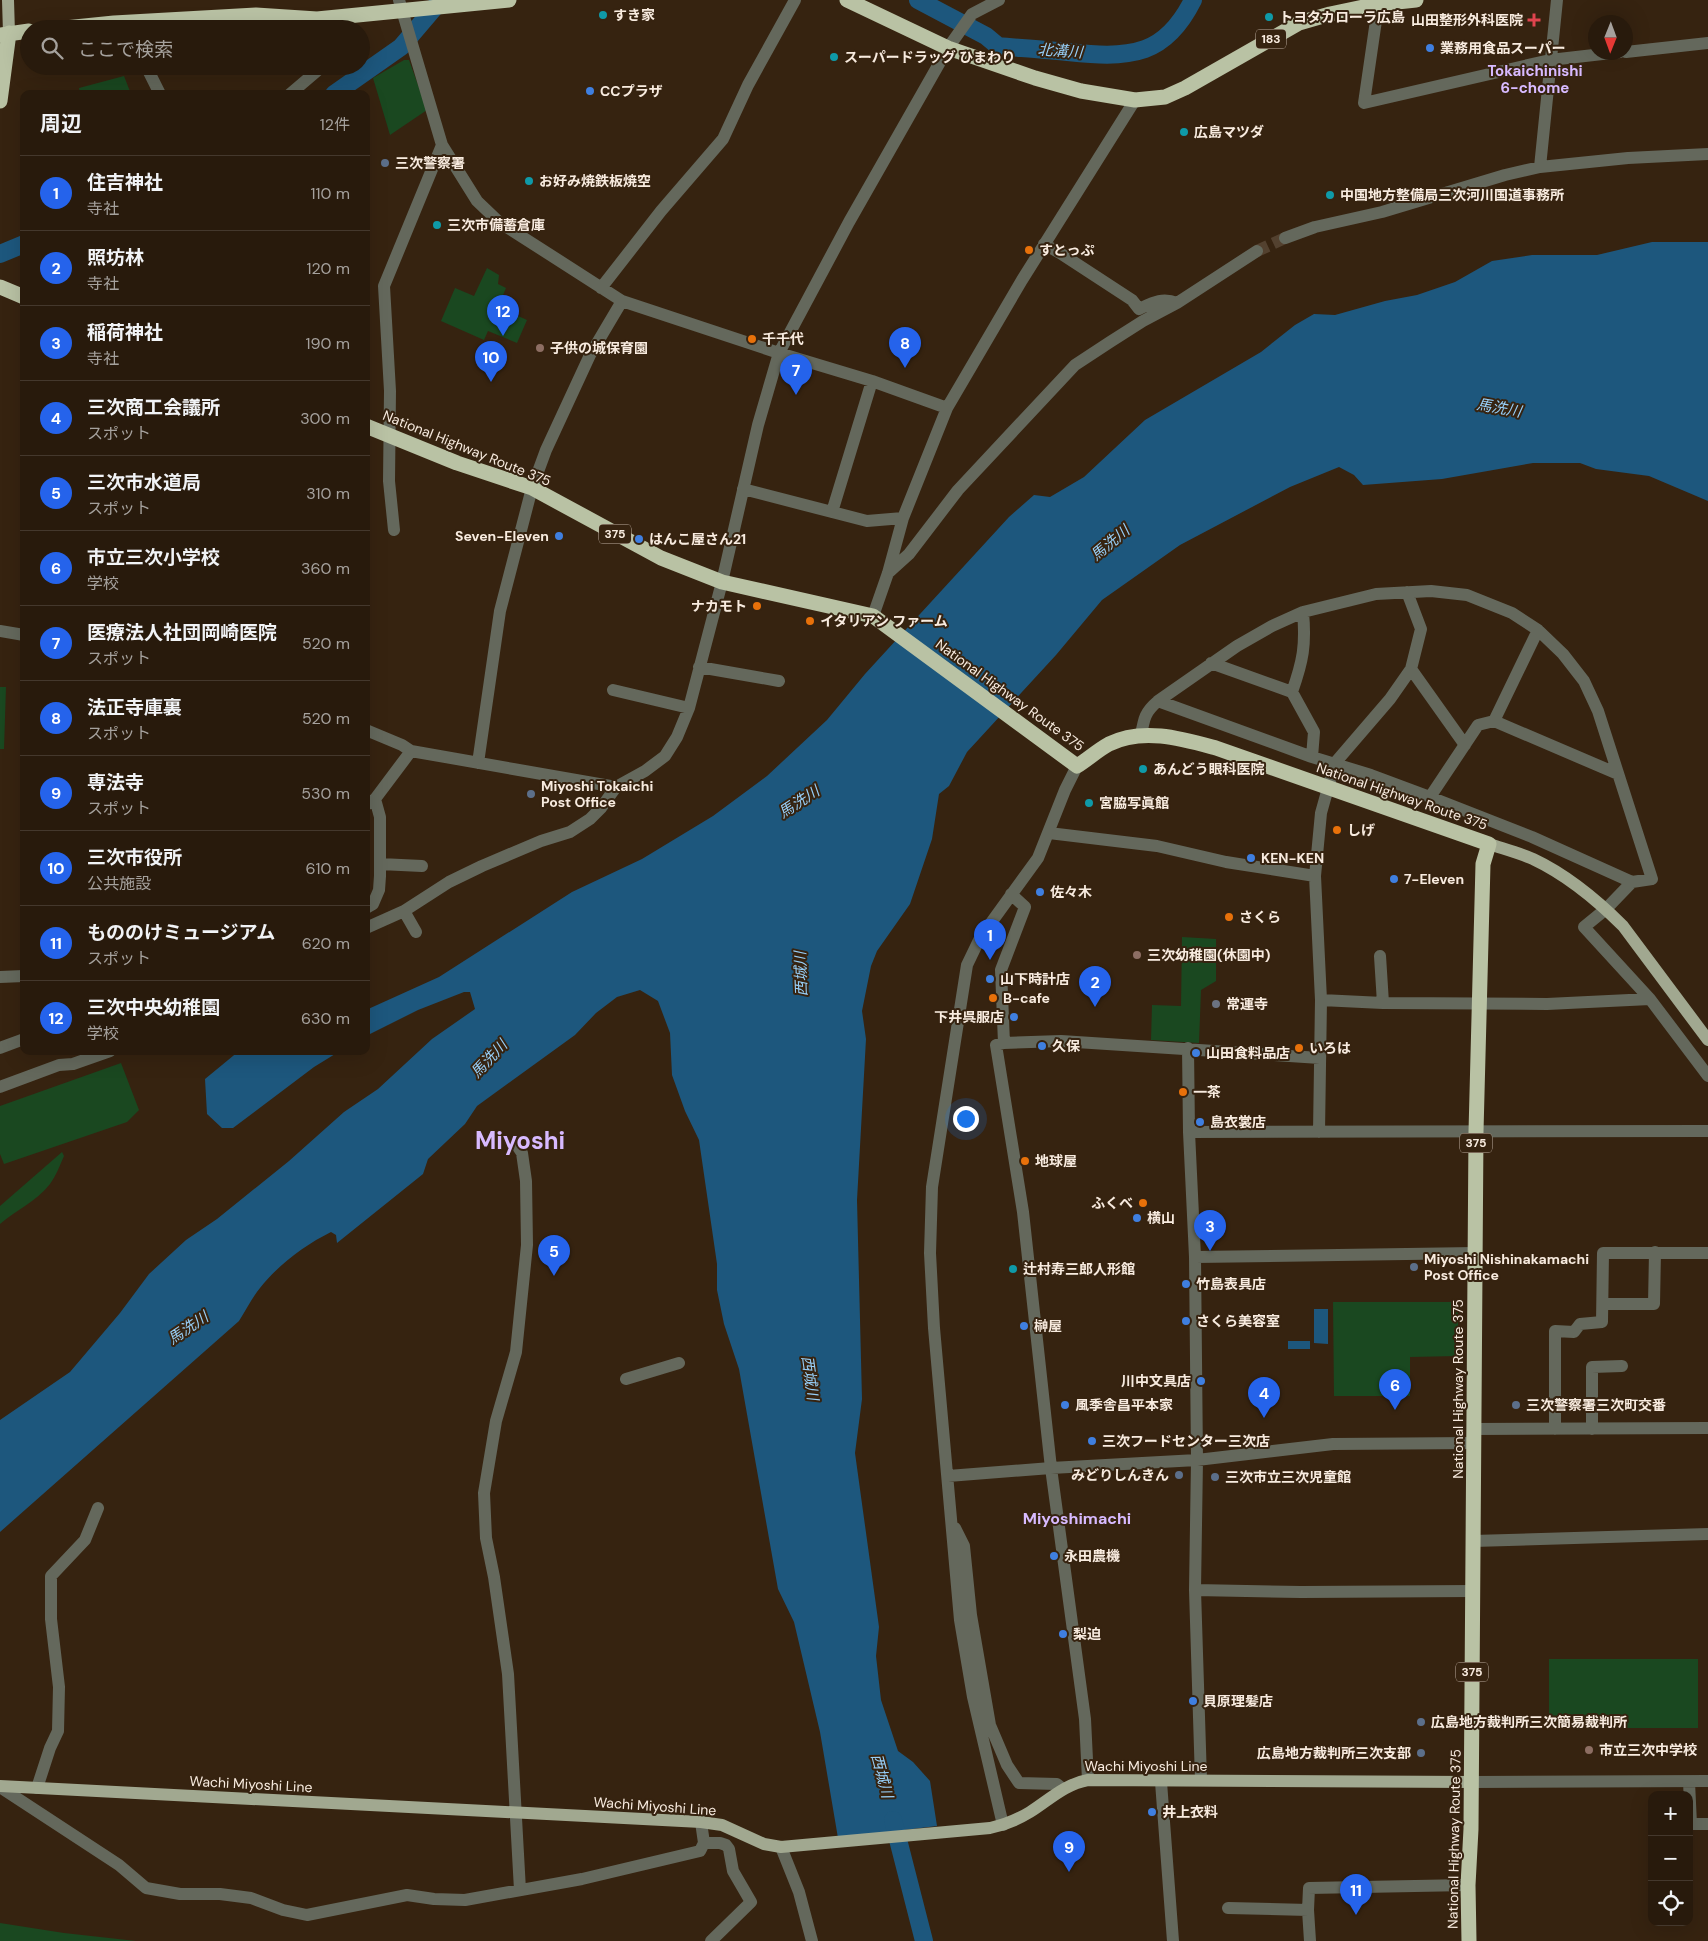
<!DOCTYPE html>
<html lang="ja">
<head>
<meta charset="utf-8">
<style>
  body { margin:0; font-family:"DM Sans","Noto Sans JP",sans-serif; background:#302315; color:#f1f3f6 }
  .controls { position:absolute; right:15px; bottom:15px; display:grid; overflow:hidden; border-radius:10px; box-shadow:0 5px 20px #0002 }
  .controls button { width:45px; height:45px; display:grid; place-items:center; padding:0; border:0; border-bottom:1px solid #44382d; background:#281a0c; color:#f1f3f6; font:25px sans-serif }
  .compass { position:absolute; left:1588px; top:15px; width:45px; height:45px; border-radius:50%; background:#281a0c; box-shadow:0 5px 20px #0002; rotate:181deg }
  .you { position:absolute; left:965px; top:1118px; width:18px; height:18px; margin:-12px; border:4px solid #fff; border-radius:50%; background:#1a73e8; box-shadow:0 0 0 8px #1a73e833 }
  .badge { display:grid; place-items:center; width:32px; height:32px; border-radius:50%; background:#2563eb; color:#fff; font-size:16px; font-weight:700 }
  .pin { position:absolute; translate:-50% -41px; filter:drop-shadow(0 1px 2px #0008) }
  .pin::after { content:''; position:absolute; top:26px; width:18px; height:15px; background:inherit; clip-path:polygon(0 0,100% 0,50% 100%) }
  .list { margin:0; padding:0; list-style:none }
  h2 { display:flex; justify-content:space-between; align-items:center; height:65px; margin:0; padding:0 20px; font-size:21px }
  h2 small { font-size:16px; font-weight:400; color:#a5a19d }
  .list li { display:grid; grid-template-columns:32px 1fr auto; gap:15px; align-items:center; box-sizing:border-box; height:75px; padding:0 20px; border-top:1px solid #44382d }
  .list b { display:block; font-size:19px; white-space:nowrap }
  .list p { margin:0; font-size:16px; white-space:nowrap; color:#a5a19d }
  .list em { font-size:16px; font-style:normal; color:#a5a19d }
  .icon { flex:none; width:28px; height:28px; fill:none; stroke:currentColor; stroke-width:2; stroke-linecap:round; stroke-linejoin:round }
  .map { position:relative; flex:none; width:1708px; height:1941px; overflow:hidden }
  .search { position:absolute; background:#281a0c; box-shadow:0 5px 20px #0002; left:20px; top:20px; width:350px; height:55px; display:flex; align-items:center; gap:12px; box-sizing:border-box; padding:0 18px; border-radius:28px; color:#a5a19d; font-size:19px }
  .panel { position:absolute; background:#281a0c; box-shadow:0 5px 20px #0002; left:20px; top:90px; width:350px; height:965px; border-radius:10px }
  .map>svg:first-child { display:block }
  .green { fill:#1a4820 }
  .water { fill:#1d577d }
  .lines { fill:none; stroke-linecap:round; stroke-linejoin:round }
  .river { stroke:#1d577d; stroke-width:18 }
  .minor-tunnel { stroke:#53412f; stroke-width:12; stroke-dasharray:12 6; stroke-linecap:butt }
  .minor { stroke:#64685c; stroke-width:12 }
  .major { stroke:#a1a890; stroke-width:12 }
  .highway { stroke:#b9c2a4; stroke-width:15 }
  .culture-dot { fill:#0f9aa8; stroke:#362310; stroke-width:2 }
  .health-dot { fill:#e0444e; stroke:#362310; stroke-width:2 }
  .shop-dot { fill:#3f7fe0; stroke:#362310; stroke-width:2 }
  .service-dot { fill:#5c6f8a; stroke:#362310; stroke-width:2 }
  .food-dot { fill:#e8710a; stroke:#362310; stroke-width:2 }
  .education-dot { fill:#8d6e63; stroke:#362310; stroke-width:2 }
  .worship-dot { fill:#6b7280; stroke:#362310; stroke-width:2 }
  .labels { text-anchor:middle; stroke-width:4; stroke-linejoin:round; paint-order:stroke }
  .shield { fill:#362310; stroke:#beafa1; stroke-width:1 }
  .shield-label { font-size:12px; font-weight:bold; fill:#f8ebdf }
  .poi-label { font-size:14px; font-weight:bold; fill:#f8ebdf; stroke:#362310; text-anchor:start }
  .street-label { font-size:14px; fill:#f8ebdf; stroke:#362310 }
  .water-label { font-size:15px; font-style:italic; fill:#97cff8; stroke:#362310 }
  .neighbourhood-label { font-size:15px; font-weight:bold; fill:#d8baff; stroke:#362310 }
  .quarter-label { font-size:16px; font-weight:bold; fill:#d8baff; stroke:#362310 }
  .town-label { font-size:24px; font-weight:bold; fill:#d8baff; stroke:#362310 }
</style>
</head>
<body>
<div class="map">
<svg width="1708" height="1941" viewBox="0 0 1708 1941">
  <rect width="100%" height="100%" fill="#362310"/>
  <path class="green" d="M404,60H409L427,110L390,135L373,78Z
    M124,76L131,94H80L79,88Z
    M487,268L499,275L498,284L506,288L498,307L527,320L517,343L488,331L484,340L441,321L455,288L474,296Z
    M0,687H6L4,749H0Z
    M1182,937L1216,939V981L1201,990L1199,1043L1151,1040L1152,1005L1181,1006Z
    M121,1063L139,1110L127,1122L4,1164L0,1154V1106Z
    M62,1152L64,1156C60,1165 56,1176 50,1184C37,1201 16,1210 0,1224V1206Z
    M1333,1302H1458V1356L1410,1357V1396H1334Z
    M1549,1659H1698V1728H1549Z
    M0,1923L64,1933L136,1941H0Z"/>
  <path class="water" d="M1652,242H1708V501L1649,476L1596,469L1580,463H1533L1442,479L1363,485L1354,475L1339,467L1290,487L1180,545L1102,600L1056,655L967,752L949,786L939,794L932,839L910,904L877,951L871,966L862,1011L866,1039L857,1200L862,1399L855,1453L879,1627L876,1656L881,1700L898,1751L913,1762L930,1781L937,1826L838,1838L820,1732L794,1622L778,1589L739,1369L724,1324L717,1290V1264L699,1140L685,1111L672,1075L670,1033L658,1001L640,990L617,997L596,1013L575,1035L477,1106L465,1124L428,1159L423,1174L337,1243L336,1235L331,1232C305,1245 279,1264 260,1288C252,1298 246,1310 239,1321L0,1532V1420L70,1372L120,1313L149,1274L186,1240L217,1219L289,1161L344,1112L378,1089L432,1039L475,1009L470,992H464L418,1010L366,1036V1010L439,977L572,892L642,859L713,816L767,776L827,720L865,674L1009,517L1034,495L1050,497L1084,477L1145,420L1261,352L1295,325L1314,314L1335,315L1385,301L1417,295L1455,282L1492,261L1532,255H1597Z
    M239,1051H340L314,1067L233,1128H222L207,1114L205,1079Z
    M1314,1309H1328V1344L1314,1343Z
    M1288,1341H1310V1349H1288Z"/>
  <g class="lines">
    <path class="river" d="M918,0L986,36L998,46C1014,48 1029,48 1045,50C1077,52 1114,60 1145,49C1167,41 1183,20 1193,0
      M334,94L401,47L441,0
      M0,254L24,244
      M893,1820L924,1941"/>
    <path class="minor-tunnel" d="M1257,251L1285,238"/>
    <path class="minor" d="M399,0L442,145L477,201L499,222L622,301L779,353L872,381L947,408
      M1379,0L1364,103L1550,60L1620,52
      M1626,52L1708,43
      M146,66L160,94
      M290,94L317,71V66
      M1540,167L1557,0
      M1285,238L1315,227L1382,212L1505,175L1540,167L1628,158L1708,154
      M1044,244L1060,253L1132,300L1139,309C1152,303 1162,297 1177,303
      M601,288L661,211L723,139L748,85L795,0
      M743,489L867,521L903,518
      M832,512L872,381
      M394,530L389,481L390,391L384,286L442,145
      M888,573L909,554L958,490L1075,365L1110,342L1143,321L1177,303L1257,251
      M873,616L888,573L903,518L947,408L1022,280L1135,100
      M0,631L24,635
      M1211,663L1292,692L1314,732L1312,757
      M699,667L779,681
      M1411,669L1465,745
      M613,690L689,708
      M1292,692C1303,661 1306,645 1303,612
      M1494,721L1538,630
      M366,730L402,745L411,751L616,787L645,771L665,756L677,737L689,708L722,582L758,425L779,353L849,222L948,48L972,14L999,0
      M1141,735C1144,718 1145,712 1158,701L1237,646L1272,626L1303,612L1376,594L1431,591L1467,595L1512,613L1538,630L1563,654L1584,681L1598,711L1652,879L1632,882L1532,837L1430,797L1371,775L1312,757L1158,701
      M478,763L500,611L532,488L546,450L590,355L622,301
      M1430,797L1478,725L1494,721L1618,774
      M366,805L375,799L411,751
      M1049,833L1157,846L1226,862L1315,876
      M380,864L422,866
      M1632,882L1606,909L1584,927L1650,999L1708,1076
      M366,908L373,904L379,890L380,876V817L375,799
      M404,911L416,932
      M366,928L404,911L449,882L482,866L541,841L570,832L590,819L601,808L616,787
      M1380,956L1383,1003
      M0,977L24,976
      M1321,1000L1383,1003L1547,1004L1650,999
      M1004,1043L1001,970L1025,907L1011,894
      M0,1048L24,1039
      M1188,1048L1189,1132L1195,1257L1197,1460L1195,1590L1201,1780
      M0,1087L59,1065L73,1064L110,1051
      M1189,1132L1708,1131
      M1319,1132L1321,1000L1315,876L1321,813L1335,763L1390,699L1411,669L1421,629L1407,592
      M518,1147L522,1153L526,1181L527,1245L516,1352L496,1421L484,1493L486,1538L494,1577L508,1674L520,1890
      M1195,1257L1475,1253
      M1603,1304H1654L1655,1252
      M626,1379L679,1363
      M1474,1429L1708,1428
      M1555,1429V1331L1574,1332L1580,1324L1602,1322L1603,1253H1708
      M1592,1429V1367L1622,1366
      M948,1476L1051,1468L1197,1460L1333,1444L1474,1443
      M955,1528L964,1546L971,1615L990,1725L1007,1765L1019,1783L1057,1784L1063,1789
      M1473,1541L1708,1534
      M1195,1590L1301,1592L1473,1591
      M1088,1780L1085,1719L1051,1468L1023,1212L996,1045L1004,1043L1061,1041L1320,1058
      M1161,1782L1173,1941
      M1472,1782L1708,1781
      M1689,1782L1691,1824H1708
      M0,1787L119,1865L146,1888L180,1894H220L251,1898L283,1910L307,1915L407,1895L434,1899L465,1900L582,1879L700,1851L704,1843L701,1822
      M37,1788L50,1748L58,1731L59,1687L51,1619V1576L85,1540L98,1508
      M1003,1825L973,1697L960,1620L934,1328L930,1253L932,1187L967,965L980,938L1038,858L1065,790L1077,766
      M704,1843H720L726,1845L729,1849L733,1871L751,1902L711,1941
      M781,1847L799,1892L812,1941
      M1228,1908L1308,1910
      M1310,1941L1308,1910L1309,1888L1468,1885"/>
    <path class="major" d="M8,0L9,33
      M1489,844C1504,849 1519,853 1533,859C1567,875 1597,900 1623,926L1708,1040
      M0,1786L701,1822L722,1825L764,1844L781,1847L990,1828C1004,1825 1017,1820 1030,1812C1049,1800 1065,1784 1088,1780L1472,1782"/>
    <path class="highway" d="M847,0L948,48L1035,78L1081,91L1135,100L1165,97L1185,88L1299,23L1330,14L1378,4L1416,0
      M55,29L114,23L256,15L317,19L509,0
      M0,35L29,31
      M0,101L9,33
      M0,287L24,297
      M366,426L457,463L532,488L661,558L722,582L873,616L1077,766C1088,759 1098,750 1109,744C1143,727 1183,739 1216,748L1489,844L1483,864L1476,1132L1471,1829L1468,1885L1469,1941"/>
  </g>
  <g class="culture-dot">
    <circle cx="603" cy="15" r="5"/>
    <circle cx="1269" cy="17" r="5"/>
    <circle cx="834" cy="57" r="5"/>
    <circle cx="1184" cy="132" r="5"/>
    <circle cx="529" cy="181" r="5"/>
    <circle cx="1330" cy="195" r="5"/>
    <circle cx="437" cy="225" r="5"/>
    <circle cx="1143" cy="769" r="5"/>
    <circle cx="1089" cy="803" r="5"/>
    <circle cx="1013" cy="1269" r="5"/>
  </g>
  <path class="health-dot" d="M1531.5 12.5h5v5h5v5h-5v5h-5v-5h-5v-5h5z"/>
  <g class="shop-dot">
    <circle cx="1430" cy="48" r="5"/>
    <circle cx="590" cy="91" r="5"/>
    <circle cx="559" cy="536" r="5"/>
    <circle cx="639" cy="539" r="5"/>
    <circle cx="1251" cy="858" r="5"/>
    <circle cx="1394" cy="879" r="5"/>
    <circle cx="1040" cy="892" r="5"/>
    <circle cx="990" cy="979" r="5"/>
    <circle cx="1014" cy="1017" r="5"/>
    <circle cx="1042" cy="1046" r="5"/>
    <circle cx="1196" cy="1053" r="5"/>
    <circle cx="1200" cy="1122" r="5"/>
    <circle cx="1137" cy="1218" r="5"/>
    <circle cx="1186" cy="1284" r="5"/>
    <circle cx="1186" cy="1321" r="5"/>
    <circle cx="1024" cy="1326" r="5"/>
    <circle cx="1201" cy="1381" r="5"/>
    <circle cx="1065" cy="1405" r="5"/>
    <circle cx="1092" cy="1441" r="5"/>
    <circle cx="1054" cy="1556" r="5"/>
    <circle cx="1063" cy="1634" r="5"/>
    <circle cx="1193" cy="1701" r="5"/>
    <circle cx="1152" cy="1812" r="5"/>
  </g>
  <g class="service-dot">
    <circle cx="385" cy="163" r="5"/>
    <circle cx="531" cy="794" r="5"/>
    <circle cx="1414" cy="1267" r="5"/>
    <circle cx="1516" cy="1405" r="5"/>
    <circle cx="1179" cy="1475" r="5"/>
    <circle cx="1215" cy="1477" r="5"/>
    <circle cx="1421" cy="1722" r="5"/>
    <circle cx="1421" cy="1753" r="5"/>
  </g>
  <g class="food-dot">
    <circle cx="1029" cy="250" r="5"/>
    <circle cx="752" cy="339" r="5"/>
    <circle cx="757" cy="606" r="5"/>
    <circle cx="810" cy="621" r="5"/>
    <circle cx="1337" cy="830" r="5"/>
    <circle cx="1229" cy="917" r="5"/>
    <circle cx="993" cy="998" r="5"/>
    <circle cx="1299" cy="1048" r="5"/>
    <circle cx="1183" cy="1092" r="5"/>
    <circle cx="1025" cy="1161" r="5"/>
    <circle cx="1143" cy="1203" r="5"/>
  </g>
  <g class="education-dot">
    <circle cx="540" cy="348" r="5"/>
    <circle cx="1137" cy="955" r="5"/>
    <circle cx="1589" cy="1750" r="5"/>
  </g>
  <circle class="worship-dot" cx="1216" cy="1004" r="5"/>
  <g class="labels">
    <g class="shield">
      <rect x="1256" y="29.5" width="30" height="19" rx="4"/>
      <rect x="599" y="524.5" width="32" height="19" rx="4"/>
      <rect x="1460" y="1133.5" width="32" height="19" rx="4"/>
      <rect x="1456" y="1662.5" width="32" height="19" rx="4"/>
    </g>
    <g class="shield-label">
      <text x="1271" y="43">183</text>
      <text x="615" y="538">375</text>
      <text x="1476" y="1147">375</text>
      <text x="1472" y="1676">375</text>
    </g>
    <g class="poi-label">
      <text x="613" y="20">すき家</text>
      <text x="1279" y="22">トヨタカローラ広島</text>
      <text x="1523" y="25" text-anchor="end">山田整形外科医院</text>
      <text x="1440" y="53">業務用食品スーパー</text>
      <text x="844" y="62">スーパードラッグ ひまわり</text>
      <text x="600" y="96">CCプラザ</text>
      <text x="1194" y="137">広島マツダ</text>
      <text x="395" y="168">三次警察署</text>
      <text x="539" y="186">お好み焼鉄板焼空</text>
      <text x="1340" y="200">中国地方整備局三次河川国道事務所</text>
      <text x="447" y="230">三次市備蓄倉庫</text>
      <text x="1039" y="255">すとっぷ</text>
      <text x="762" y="344">千千代</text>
      <text x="550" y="353">子供の城保育園</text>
      <text x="549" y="541" text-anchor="end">Seven-Eleven</text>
      <text x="649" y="544">はんこ屋さん21</text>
      <text x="747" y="611" text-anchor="end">ナカモト</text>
      <text x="820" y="626">イタリアン ファーム</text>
      <text x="1153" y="774">あんどう眼科医院</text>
      <text x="541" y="791">Miyoshi Tokaichi<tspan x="541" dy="16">Post Office</tspan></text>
      <text x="1099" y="808">宮脇写眞館</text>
      <text x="1347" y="835">しげ</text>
      <text x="1261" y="863">KEN-KEN</text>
      <text x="1404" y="884">7-Eleven</text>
      <text x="1050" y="897">佐々木</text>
      <text x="1239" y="922">さくら</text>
      <text x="1147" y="960">三次幼稚園(休園中)</text>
      <text x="1000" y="984">山下時計店</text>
      <text x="1003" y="1003">B-cafe</text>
      <text x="1226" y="1009">常運寺</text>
      <text x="1004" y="1022" text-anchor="end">下井呉服店</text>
      <text x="1052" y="1051">久保</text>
      <text x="1309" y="1053">いろは</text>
      <text x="1206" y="1058">山田食料品店</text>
      <text x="1193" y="1097">一茶</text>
      <text x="1210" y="1127">島衣裳店</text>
      <text x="1035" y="1166">地球屋</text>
      <text x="1133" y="1208" text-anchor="end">ふくべ</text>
      <text x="1147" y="1223">横山</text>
      <text x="1424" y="1264">Miyoshi Nishinakamachi<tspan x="1424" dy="16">Post Office</tspan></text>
      <text x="1023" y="1274">辻村寿三郎人形館</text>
      <text x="1196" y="1289">竹島表具店</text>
      <text x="1196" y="1326">さくら美容室</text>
      <text x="1034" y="1331">榊屋</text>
      <text x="1191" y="1386" text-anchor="end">川中文具店</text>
      <text x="1075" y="1410">風季舎昌平本家</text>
      <text x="1526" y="1410">三次警察署三次町交番</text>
      <text x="1102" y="1446">三次フードセンター三次店</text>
      <text x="1169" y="1480" text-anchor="end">みどりしんきん</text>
      <text x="1225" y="1482">三次市立三次児童館</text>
      <text x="1064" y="1561">永田農機</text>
      <text x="1073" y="1639">梨迫</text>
      <text x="1203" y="1706">貝原理髪店</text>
      <text x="1431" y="1727">広島地方裁判所三次簡易裁判所</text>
      <text x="1599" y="1755">市立三次中学校</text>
      <text x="1411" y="1758" text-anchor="end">広島地方裁判所三次支部</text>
      <text x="1162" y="1817">井上衣料</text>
    </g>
    <g class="street-label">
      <text transform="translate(467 448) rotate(22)" y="5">National Highway Route 375</text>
      <text transform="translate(1010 695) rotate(36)" y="5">National Highway Route 375</text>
      <text transform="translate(1402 796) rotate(19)" y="5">National Highway Route 375</text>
      <text transform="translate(1458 1389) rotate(-90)" y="5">National Highway Route 375</text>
      <text x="1146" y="1771">Wachi Miyoshi Line</text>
      <text transform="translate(251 1784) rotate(3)" y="5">Wachi Miyoshi Line</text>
      <text transform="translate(655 1806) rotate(4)" y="5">Wachi Miyoshi Line</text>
      <text transform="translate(1454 1839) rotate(-89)" y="5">National Highway Route 375</text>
    </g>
    <g class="water-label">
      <text transform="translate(1060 51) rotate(4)" y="5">北溝川</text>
      <text transform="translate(1499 408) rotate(10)" y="5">馬洗川</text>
      <text transform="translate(1110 543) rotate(-40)" y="5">馬洗川</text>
      <text transform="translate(799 802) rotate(-33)" y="5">馬洗川</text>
      <text transform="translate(801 974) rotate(-92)" y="5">西城川</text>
      <text transform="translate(489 1059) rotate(-47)" y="5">馬洗川</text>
      <text transform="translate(188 1328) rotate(-34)" y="5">馬洗川</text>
      <text transform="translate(810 1378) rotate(82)" y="5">西城川</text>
      <text transform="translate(882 1776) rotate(75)" y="5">西城川</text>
    </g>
    <g class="neighbourhood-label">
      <text x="1535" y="76">Tokaichinishi<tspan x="1535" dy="17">6-chome</tspan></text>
    </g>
    <g class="quarter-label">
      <text x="1077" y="1524">Miyoshimachi</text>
    </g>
    <g class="town-label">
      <text x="520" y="1149">Miyoshi</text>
    </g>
  </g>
</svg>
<div class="controls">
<button>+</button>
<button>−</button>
<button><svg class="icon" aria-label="locate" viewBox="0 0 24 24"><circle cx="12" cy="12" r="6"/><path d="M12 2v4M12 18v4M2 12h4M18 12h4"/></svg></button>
</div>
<svg class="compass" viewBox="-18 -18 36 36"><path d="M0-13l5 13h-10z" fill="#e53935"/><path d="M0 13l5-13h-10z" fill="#a5a19d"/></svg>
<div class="you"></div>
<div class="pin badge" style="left:990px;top:960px">1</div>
<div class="pin badge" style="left:1095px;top:1007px">2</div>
<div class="pin badge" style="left:1210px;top:1251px">3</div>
<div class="pin badge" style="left:1264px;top:1418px">4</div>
<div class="pin badge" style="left:554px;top:1276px">5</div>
<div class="pin badge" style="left:1395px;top:1410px">6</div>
<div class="pin badge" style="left:796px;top:395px">7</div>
<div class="pin badge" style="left:905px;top:368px">8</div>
<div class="pin badge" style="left:1069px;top:1872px">9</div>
<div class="pin badge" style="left:491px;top:382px">10</div>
<div class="pin badge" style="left:1356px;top:1915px">11</div>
<div class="pin badge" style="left:503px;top:336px">12</div>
<div class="search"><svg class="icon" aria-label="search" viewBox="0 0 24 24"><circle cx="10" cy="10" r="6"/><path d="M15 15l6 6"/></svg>ここで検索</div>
<section class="panel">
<h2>周辺<small>12件</small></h2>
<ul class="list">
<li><span class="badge">1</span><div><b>住吉神社</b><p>寺社</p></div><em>110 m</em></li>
<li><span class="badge">2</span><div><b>照坊林</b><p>寺社</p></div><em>120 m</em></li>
<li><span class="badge">3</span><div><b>稲荷神社</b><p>寺社</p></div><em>190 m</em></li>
<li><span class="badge">4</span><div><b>三次商工会議所</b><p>スポット</p></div><em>300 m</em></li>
<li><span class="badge">5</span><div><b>三次市水道局</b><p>スポット</p></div><em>310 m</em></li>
<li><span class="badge">6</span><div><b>市立三次小学校</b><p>学校</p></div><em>360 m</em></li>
<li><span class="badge">7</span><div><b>医療法人社団岡崎医院</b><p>スポット</p></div><em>520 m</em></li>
<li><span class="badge">8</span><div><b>法正寺庫裏</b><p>スポット</p></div><em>520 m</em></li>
<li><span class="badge">9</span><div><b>専法寺</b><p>スポット</p></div><em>530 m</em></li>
<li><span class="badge">10</span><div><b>三次市役所</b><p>公共施設</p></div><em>610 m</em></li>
<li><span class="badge">11</span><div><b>もののけミュージアム</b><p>スポット</p></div><em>620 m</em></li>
<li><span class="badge">12</span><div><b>三次中央幼稚園</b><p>学校</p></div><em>630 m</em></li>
</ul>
</section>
</div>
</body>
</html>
